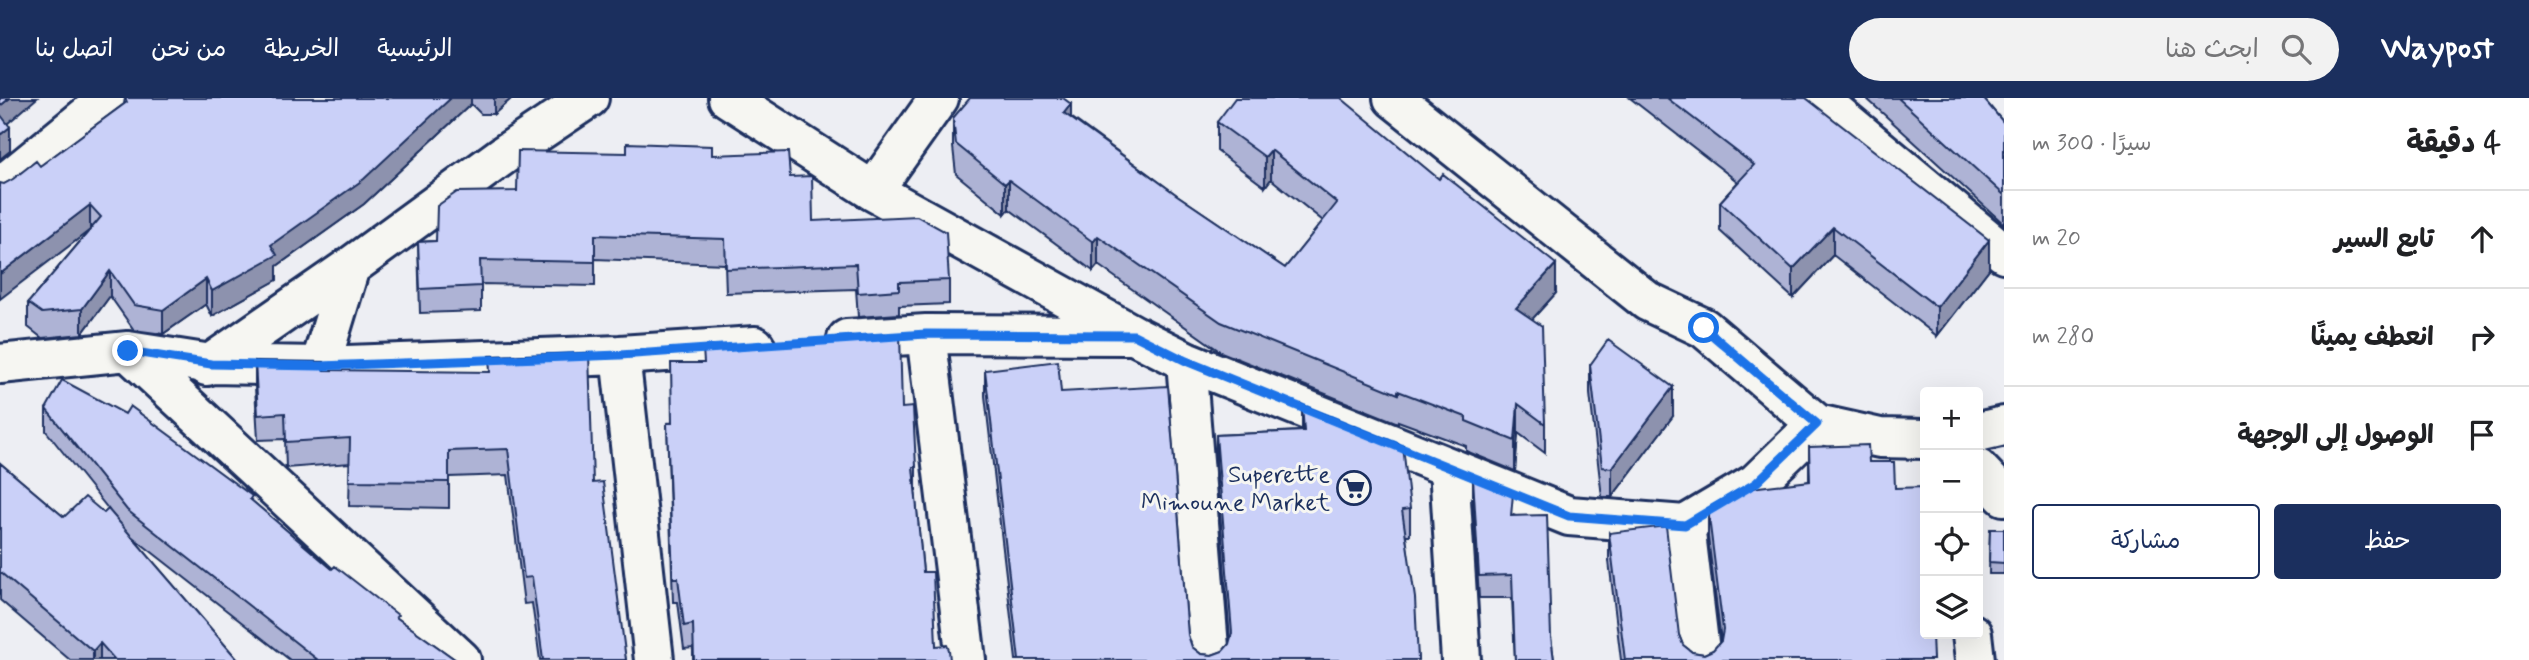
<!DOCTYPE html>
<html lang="ar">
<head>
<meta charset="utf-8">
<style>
  body { margin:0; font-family:Mynerve,"Playpen Sans Arabic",sans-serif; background:#f2f2f2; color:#202124; direction:rtl }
  .controls { position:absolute; right:21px; bottom:21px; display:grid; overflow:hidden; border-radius:7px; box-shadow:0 7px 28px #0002 }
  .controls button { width:63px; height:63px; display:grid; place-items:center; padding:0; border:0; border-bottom:2px solid #e0e0e0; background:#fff; color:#202124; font:35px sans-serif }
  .stop { position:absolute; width:21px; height:21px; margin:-16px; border:5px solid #1a73e8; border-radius:50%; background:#fff }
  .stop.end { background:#1a73e8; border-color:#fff; box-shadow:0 2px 7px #0008 }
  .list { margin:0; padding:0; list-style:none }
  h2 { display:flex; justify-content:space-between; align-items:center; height:91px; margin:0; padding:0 28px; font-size:30px }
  h2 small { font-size:23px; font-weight:400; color:#757577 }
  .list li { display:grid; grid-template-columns:46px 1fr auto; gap:21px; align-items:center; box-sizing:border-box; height:98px; padding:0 28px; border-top:2px solid #e0e0e0 }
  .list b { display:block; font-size:26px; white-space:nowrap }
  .list em { font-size:23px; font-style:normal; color:#757577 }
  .actions { display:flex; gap:14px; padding:21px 28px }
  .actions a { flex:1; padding:16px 0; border:2px solid #1b2f5e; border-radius:7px; text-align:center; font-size:24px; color:#1b2f5e }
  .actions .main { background:#1b2f5e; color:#fff }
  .icon { flex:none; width:38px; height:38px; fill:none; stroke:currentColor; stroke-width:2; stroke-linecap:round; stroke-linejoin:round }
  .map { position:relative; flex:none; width:2004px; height:562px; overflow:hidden; direction:ltr }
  header { display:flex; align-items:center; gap:42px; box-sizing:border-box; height:98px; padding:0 35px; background:#1b2f5e; color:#fff }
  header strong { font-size:33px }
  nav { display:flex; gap:38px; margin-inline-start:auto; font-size:24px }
  .search { width:490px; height:63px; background:#f2f2f2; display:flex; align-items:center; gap:18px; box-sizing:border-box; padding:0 24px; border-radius:38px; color:#757577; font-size:26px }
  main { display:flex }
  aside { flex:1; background:#fff }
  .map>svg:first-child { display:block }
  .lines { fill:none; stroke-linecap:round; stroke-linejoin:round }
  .street-casing { stroke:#1b2f5e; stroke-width:44 }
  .street { stroke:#f6f6f2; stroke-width:38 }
  .wall { fill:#aeb3d5; stroke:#1b2f5e; stroke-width:2 }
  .shaded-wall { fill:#8d92ae; stroke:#1b2f5e; stroke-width:2 }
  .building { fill:#cad0f8; stroke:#1b2f5e; stroke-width:2 }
  .route { stroke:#1a73e8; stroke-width:9 }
  .labels { text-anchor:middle; stroke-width:6; stroke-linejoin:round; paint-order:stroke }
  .poi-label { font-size:24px; fill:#1b2f5e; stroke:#f6f6f2; text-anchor:end }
</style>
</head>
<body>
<header>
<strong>Waypost</strong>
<div class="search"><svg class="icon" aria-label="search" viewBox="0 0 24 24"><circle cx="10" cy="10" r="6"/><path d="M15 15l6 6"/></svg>ابحث هنا</div>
<nav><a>الرئيسية</a><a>الخريطة</a><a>من نحن</a><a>اتصل بنا</a></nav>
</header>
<main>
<aside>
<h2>4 دقيقة<small>سيرًا · 300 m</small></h2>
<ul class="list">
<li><svg class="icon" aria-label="ahead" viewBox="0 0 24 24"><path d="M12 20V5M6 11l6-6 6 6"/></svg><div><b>تابع السير</b></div><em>20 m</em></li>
<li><svg class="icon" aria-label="right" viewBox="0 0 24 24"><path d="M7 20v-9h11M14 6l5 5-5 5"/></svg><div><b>انعطف يمينًا</b></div><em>280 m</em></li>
<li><svg class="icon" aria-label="arrive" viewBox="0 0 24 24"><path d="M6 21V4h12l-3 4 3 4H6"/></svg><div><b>الوصول إلى الوجهة</b></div></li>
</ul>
<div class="actions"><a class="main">حفظ</a><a>مشاركة</a></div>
</aside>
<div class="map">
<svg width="2004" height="562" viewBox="0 0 2004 562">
  <rect width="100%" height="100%" fill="#edeef3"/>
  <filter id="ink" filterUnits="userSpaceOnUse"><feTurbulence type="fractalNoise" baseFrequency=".0143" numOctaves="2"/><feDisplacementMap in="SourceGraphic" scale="14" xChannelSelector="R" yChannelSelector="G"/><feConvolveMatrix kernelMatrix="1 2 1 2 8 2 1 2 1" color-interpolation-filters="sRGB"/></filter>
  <g filter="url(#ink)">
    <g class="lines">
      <g class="street-casing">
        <path id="street" d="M728,0L873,93L1134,237L1186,263L1569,418L1685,427L1756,385L1817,326L1880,340L1925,341
          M1393,0L1647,203L1704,230L1817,326
          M1818,0L2004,155
          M0,89L109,0
          M873,93L939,0
          M926,236L966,562
          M847,241L926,236L1129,237
          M128,253L461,562
          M620,257L654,562
          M1186,263L1210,562
          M0,266L128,253L211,266L320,268L620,257L755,248
          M207,268L350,169L505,56L589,0
          M320,268L350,169
          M1978,334L2004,328
          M1449,370L1461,562
          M1978,371L2004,398
          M1685,427L1701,562
          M1972,536L1975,562"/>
      </g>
      <use href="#street" class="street"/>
    </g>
    <path class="wall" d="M125,0H512L494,16H481L471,6L364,106L277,168V182L212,218L206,206L163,236L134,232L110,198L82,236L42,240L28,229V205L89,133L4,86L40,68L124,6Z
      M1630,0H1806L1989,171L1937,238L1833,157L1793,200L1720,133V104L1738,84Z
      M1866,0H1983L2004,25V126Z
      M1071,19L1177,97L1285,170L1323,123L1271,81L1265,89L1217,53V24L1556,195L1532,221L1545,326V355L1518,335L1515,373L1466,353V348L1398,323V325L1221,254L1098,167L1093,173L1009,111L1005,116L956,76L953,49V20Z
      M712,57L790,79L813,123L949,182V206L899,208V216L858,219L856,191L726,195L725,166L595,161V188L481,186V213L420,215L418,144L436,143L517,93Z
      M255,263L324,272L593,385L626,562H540L532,505L524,506L508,377L449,379V410L349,408L350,365L286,370L285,341L258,342L255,289Z
      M1590,267L1673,318L1612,399H1602L1590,296Z
      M985,272L1061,294L1188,537L1192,549L1201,556L1212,557L1223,553L1229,546L1230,542L1216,363V337L1302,333V307L1410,411V437H1406L1418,562H1016L985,298Z
      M902,310L916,369V392H915L923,474L936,548L950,562H693V550L684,551L678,504H673L667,325Z
      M46,311L252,403L332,471L398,521L456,562H290L130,437L238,562H70L0,502V365L64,419L104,415L109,412L46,333Z
      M1809,349L1869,364L1895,390L1933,562H1621L1609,463V435L1679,537L1683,547L1692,554L1704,556L1713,552L1721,543L1708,439V411L1809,383Z
      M1473,380L1513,418L1551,539L1554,562H1515L1512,500H1479L1473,403Z
      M1990,431H2004V476H1989Z"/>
    <path class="shaded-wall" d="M10,0H37L0,32V8Z
      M451,0H471V6L364,106L277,168V182L212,218V193Z
      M494,0H512L494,16Z
      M1071,6V36L1064,15Z
      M10,29V53L0,61V37Z
      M1271,52V81L1265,89V59Z
      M1009,82V111L1005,116V86Z
      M90,107V132L0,201V176Z
      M1833,129V157L1793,200V171Z
      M1098,138V167L1093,173V144Z
      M1989,142V171L1937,238V209Z
      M1556,166V195L1516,239V210Z
      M110,173V198L82,236V211Z
      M206,181V206L163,236V212Z
      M1673,289V318L1612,399V370Z
      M1518,306V335L1515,373V343Z
      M100,545V562H93V553Z"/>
    <path class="building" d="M0,0H10L0,8Z
      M125,0H451L364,81L271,147L277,157L212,193L206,181L163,212L134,207L110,173L82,211L42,215L28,205L101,119L90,107L0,176V85L4,86L13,81L36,63L40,68L127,4Z
      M970,0H1063L1071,6L1064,15L1177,97L1285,170L1337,105L1271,52L1265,59L1217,24L1235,0H1341L1439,81L1443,76L1556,166L1516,210L1542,228L1545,326L1518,306L1515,343L1466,323V319L1398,293V296L1221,224L1098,138L1093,144L1009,82L1005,86L956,46L953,20Z
      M1667,0H1806L1989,142L1937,209L1833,129L1793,171L1720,104L1754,67Z
      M1898,0H1983L2004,25V97Z
      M0,16L10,29L0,37Z
      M627,45L712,48V57L788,54L790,79L812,78L813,123L917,118L946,134L949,182L899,184V192L858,195L856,166L726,171L725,141L595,137V164L480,162L481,188L420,191L418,144L436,143L437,108L457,94L517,93L518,53L627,55Z
      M900,236L902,310L913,309L916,369H913L923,474H933L936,548L947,547L949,552L950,562H694L693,526L684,528L678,480H673L667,325H672L671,265H704L703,250Z
      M1608,242L1673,289L1612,370L1602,369L1590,267Z
      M589,255L593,385L603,384L626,562H543L532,479L524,480L508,351L449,353V384L349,383L350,340L286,344L285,315L258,317L255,263L324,264V272L490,274L489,258Z
      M1058,263L1061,294L1168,288L1188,537L1192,549L1201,556L1212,557L1223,553L1229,546L1232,535L1216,337L1304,333L1302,307L1403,348L1410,411L1402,412L1415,500L1418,562H1019L985,272Z
      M62,282L125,316L130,308L252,398L250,401L332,471L335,468L398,517L396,519L456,562H318L127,412L46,311Z
      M1868,347L1869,364H1894L1895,390L1925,389V536H1932L1933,562H1625L1609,435L1666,428L1679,537L1683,547L1692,554L1704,556L1713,552L1721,543L1723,532L1708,411L1742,391L1810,383L1809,349Z
      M0,365L64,419L85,399L104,415L108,411L238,562H115L100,545L93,553L0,474Z
      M1473,380L1513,396L1511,418L1547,417L1551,539L1554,562H1515L1512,477L1479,478Z
      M1990,431H2004V465L1989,464Z"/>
  </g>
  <g class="lines" filter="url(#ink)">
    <path class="route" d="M128,253L211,266L320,268L620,257L926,236L1134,237L1186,263L1569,418L1685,427L1756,385L1817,326L1704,230"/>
  </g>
  <defs>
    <g id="supermarket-ring" transform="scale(1.75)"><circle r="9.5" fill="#f6f6f2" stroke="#1b2f5e" stroke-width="1.5"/><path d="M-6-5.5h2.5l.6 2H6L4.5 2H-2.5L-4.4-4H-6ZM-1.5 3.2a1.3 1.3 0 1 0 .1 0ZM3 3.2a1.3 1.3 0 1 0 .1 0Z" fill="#1b2f5e"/></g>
  </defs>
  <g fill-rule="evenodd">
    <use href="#supermarket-ring" x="1354" y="390"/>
  </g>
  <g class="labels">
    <g class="poi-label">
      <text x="1330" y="384">Superette<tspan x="1330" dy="28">Mimoune Market</tspan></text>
    </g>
  </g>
</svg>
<div class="controls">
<button>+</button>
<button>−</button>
<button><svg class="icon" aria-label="locate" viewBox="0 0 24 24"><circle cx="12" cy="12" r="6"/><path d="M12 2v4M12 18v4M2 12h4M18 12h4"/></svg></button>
<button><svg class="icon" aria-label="layers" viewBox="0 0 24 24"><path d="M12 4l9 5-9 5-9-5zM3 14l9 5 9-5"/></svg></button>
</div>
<div class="stop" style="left:1704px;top:230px"></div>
<div class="stop end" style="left:128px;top:253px"></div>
</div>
</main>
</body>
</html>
